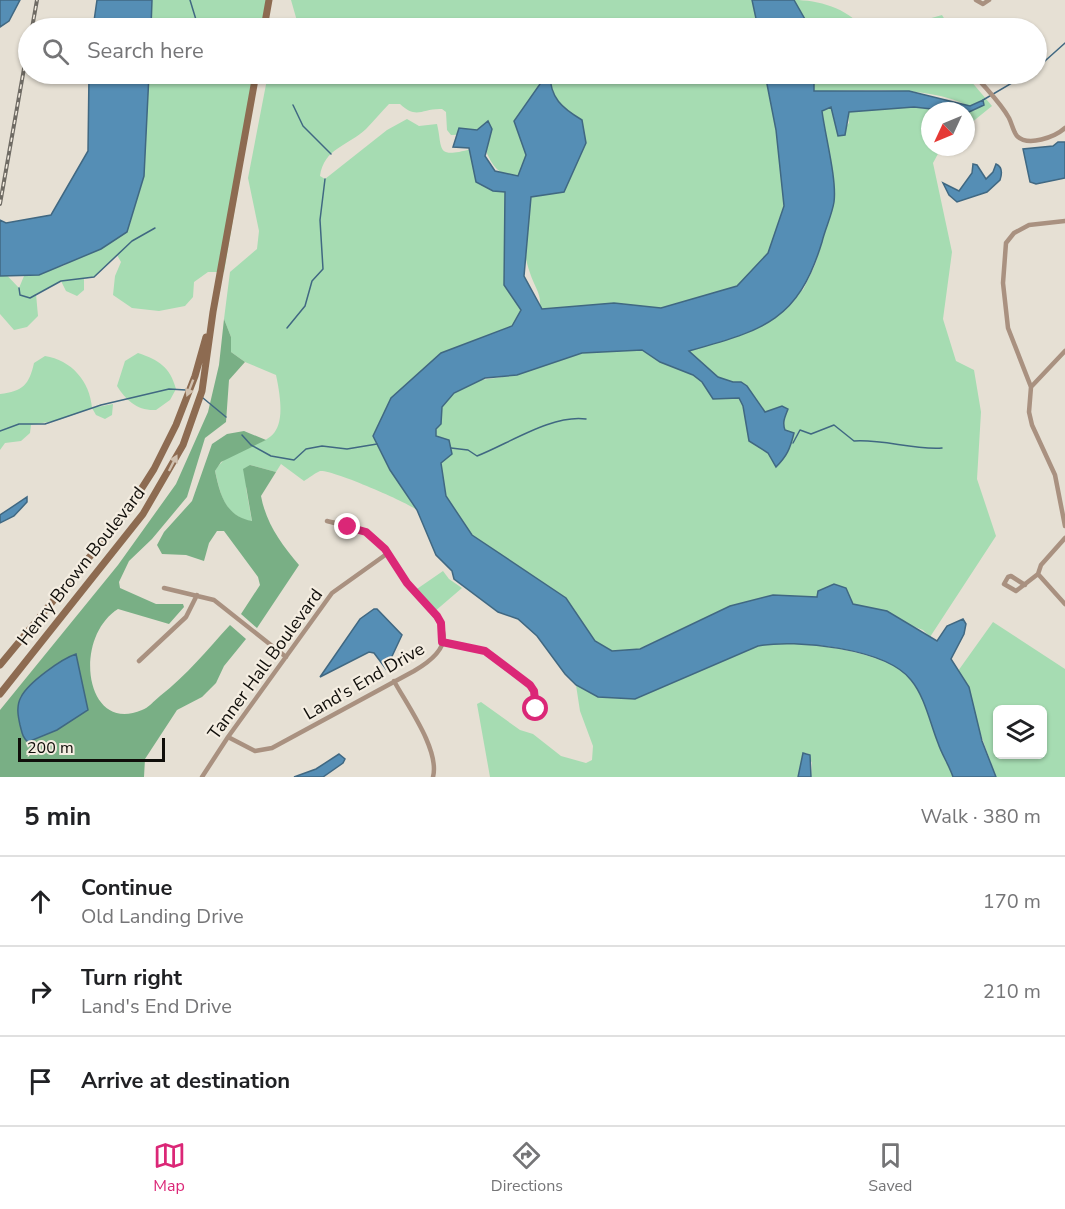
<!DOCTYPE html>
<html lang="en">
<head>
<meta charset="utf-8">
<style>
  body { margin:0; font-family:"Nunito Sans",sans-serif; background:#f2f2f2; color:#202124 }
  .controls { position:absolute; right:18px; bottom:18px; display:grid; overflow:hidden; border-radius:9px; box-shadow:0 2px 4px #0004 }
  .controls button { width:54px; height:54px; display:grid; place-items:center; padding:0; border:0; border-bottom:2px solid #e0e0e0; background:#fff; color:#202124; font:30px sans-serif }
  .compass { position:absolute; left:921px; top:102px; width:54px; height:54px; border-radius:50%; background:#fff; box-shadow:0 2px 4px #0004; rotate:226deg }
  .scale { position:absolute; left:18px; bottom:15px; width:147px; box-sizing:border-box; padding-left:6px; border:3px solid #100e0a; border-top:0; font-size:16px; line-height:21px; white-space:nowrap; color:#100e0a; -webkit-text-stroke:4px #f4ede1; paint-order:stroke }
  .stop { position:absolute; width:18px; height:18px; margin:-14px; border:4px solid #db2777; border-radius:50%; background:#fff }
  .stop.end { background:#db2777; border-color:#fff; box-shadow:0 2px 6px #0008 }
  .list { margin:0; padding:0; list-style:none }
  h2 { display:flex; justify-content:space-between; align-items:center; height:78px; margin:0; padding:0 24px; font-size:26px }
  h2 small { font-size:20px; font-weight:400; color:#757577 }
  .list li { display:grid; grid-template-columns:39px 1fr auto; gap:18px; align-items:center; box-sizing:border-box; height:90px; padding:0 24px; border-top:2px solid #e0e0e0 }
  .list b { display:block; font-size:22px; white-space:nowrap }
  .list p { margin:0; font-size:20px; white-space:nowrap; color:#757577 }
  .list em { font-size:20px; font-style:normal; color:#757577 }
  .icon { flex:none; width:33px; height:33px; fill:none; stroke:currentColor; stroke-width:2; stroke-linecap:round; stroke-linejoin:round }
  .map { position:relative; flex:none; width:1065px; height:777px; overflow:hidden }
  .search { position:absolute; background:#fff; box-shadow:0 2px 4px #0004; left:18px; right:18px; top:18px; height:66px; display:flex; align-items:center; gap:15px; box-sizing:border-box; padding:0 21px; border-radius:33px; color:#757577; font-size:22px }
  .sheet { height:348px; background:#fff }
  nav { display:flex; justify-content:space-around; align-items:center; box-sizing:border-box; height:84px; border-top:2px solid #e0e0e0; background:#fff; font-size:16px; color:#757577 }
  nav a { display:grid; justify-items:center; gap:3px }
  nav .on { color:#db2777 }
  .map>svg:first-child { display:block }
  .green { fill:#a6dcb2; fill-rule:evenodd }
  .forest { fill:#79af85 }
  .water { fill:#558eb5; stroke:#406882; stroke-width:1.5 }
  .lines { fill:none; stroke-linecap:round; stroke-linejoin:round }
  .stream { stroke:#406882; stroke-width:1.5 }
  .street { stroke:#a99180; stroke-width:4.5 }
  .secondary { stroke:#8d6b51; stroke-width:7 }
  .rail-casing { stroke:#6f6b64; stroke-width:4 }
  .rail { stroke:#f4ede1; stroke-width:1.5; stroke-dasharray:4.5; stroke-linecap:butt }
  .oneway { fill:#d0c0af }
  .route { stroke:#db2777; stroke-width:8 }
  .labels { text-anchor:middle; stroke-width:4.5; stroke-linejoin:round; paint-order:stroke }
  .street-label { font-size:18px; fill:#100e0a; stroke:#f4ede1 }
</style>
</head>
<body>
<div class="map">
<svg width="1065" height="777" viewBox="0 0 1065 777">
  <rect width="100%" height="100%" fill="#e6e0d4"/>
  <path class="green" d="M151,0H271L266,28H150Z
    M291,0H757L768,28H299Z
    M794,0C818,0 847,8 863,28H805Z
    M942,15L950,28H877L908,19L921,21Z
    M148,74H258L224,272H208L194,282L193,297L185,306L159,311L132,308L113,295L115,276L121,262L117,255L94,277L84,279V290L77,296L66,291L61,281L36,294L38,316L27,327L14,330L0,314V268L19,288L24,276L63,266L85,254L144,156Z
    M268,74H779L789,228L737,308L539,312C543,294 535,289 530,273C519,242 522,207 521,175C494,181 487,154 480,134L451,135L447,130L446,112L442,109C422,108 417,120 400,104H389C381,112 374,121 366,129C348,146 324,148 320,176L325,179L387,130L407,119L419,126L437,124C443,149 435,159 471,149L505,188L521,310L512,326L391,399L373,436L390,470L417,510C407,502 331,469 320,471C315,473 309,478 304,481L281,464L276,472L250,465L246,488L252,522C224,515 221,496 215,471C244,426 296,467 276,375L245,362L231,352V337L224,319L230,272L257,249L259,231L248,178Z
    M814,74H965L992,106L971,123L966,121V112L976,110C933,83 862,91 813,91Z
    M831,106L838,135L849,123L848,112L914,107L953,110L930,111V147H947L939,152L933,163L952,252L943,319L956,361L974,370L981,412L977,479L996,536L930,637L923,630L853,604L846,588L817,597L773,595L730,606L639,649L612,651L595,641L566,598L472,535L446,496L436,437V429L441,423L442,407L454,393L474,381L517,375L582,353L803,290L815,265L834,201L822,111Z
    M138,353C159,360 170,367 176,389L170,400L156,410C137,411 126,400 117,386L125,361Z
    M45,356C71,360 90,381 92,408L113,404L112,415L105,419L96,415L92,408L59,420L31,425L30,433L21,441L5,443L0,450V394C23,391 29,385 34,363Z
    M443,571L449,579L462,588L434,612L414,591Z
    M993,622L1065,669V777H996L958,671ZM998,710H1042V754H998Z
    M775,643C811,643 886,651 911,679C925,696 930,723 938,743C942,755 949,765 953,777H811L812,763L807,753H803L798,777H490L477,704L481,702L520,730L533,734L561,756L586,763L592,760L593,746L580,711L576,685L598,697L635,699L758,646Z"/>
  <path class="forest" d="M224,319L231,337V352L245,362L229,380L226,422L205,438L187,497L152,539L129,561L119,582L120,588L156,604H183L184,607L169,624L118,609C72,638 85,735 142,710C148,708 154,701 160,696C187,675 207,650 230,625L246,639L224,666L216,683L202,697L177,710L145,759L144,777H0V710L118,565L176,484L208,412L219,365Z
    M244,431L266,440L221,462L215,471C220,494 225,516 252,521L243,469L250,465L276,472L261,496C266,523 281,544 299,565L257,628L241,614L260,585L258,577L224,531H217L209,543L204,561L186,555L162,554L157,545L164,532L192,501L212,444L227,434Z"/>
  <path class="water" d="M0,0H20L9,21L0,27Z
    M97,0H152L151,28H93Z
    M752,0H794L810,28H758Z
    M89,74H149L144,176L127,232L101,249L39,275L0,276V220L6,223L51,215L88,151Z
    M547,74H550C550,98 562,108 582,120L586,143L564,192L531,197L524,276L542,309L614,303L661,308L737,286L768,253L784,206L776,130L765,74H814V91H909L970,106L983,100L984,105L967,113L914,107L849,112L845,135L838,136L831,107L822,111C825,135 837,179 834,202C832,215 825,229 822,242C798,321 764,330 689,351L718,377L733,382H741L747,386L765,412L782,406L788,409C785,417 782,422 785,430L794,433C790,449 787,456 776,467L768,453L749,441L743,406L739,398L713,399L702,382L693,375L660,362L642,350L582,353L517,375L485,378L454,393L442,407L441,424L436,429V436L449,440L452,454L441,463L446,496L472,535L566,598L595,641L612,651L640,649L730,606L773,595L817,597L818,591L834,584L846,588L853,604L887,611L937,641L947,626L963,619L966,624L964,634L951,659L969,687L982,741L996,777H953C949,765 942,755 938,743C930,723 925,697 911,680C886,648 795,639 758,646L635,699L598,697L576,685L565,674L537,636L518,619L498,612L454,579L452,571L436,555L417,510L390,470L373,436L391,398L441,353L512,326L521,310L504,285L505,192L493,191L476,182L469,148L453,147L459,128L477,130L488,121L492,129L485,156L495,171L518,176L526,155L514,121Z
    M1058,142H1065V178L1036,184L1030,182L1023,149L1053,146Z
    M973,164L977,165L986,179L993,172L996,164C1003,167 1002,174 1000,180L987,192L957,202L949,195L943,183L959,191L972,173Z
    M27,497V502L14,516L0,523V515Z
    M374,609H377L402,635L386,669L374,653L369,652L320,677L360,619Z
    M76,654L88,710L57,730L28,742C22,737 22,732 20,725C18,716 16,706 21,697C28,683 61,659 76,654Z
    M803,753L810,755L811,777H798Z
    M339,754L345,759L343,763L323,777H294L316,769Z"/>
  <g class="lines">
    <path class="stream" d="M190,0L197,23L195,28
      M1036,69L1065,43
      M983,100L1027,74
      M293,105L303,126L331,154
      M19,288L20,295L30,298L61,281L94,277L132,241L155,228
      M287,328L305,306L312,281L323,269L320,220L325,179
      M203,398L226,417
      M0,431L19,424H45L101,405L169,389L186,390
      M242,435L251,445L271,456L294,460L306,449L322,446L347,449L377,444
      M793,443L800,430L811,434L834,425L854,441C885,439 911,450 942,448
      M451,448L468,450L477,456C508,444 553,414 586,419"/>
    <path class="street" d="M976,0L983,4L989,0
      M974,74C985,88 1000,102 1009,118C1012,124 1013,131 1017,136C1028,147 1055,137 1065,128
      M1065,221L1029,225L1014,233L1006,243L1003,283L1008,328L1031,387L1029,412L1032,425L1055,475L1065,526
      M1031,387L1065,351
      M1038,574L1041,565L1065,538
      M1038,574L1065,604
      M1025,585L1011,576L1008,577L1004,584L1016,591L1038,574
      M164,588L214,600L286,657
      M442,642L485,651L497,660L530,685L534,691L536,709
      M139,661L186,617L197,595
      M394,681C407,705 440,750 433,777
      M228,737L255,751L272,748L414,671C471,638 433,617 407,582C396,568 389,549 375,538C362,528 342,525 327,521
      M202,777L228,737L332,593L388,553"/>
    <path class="secondary" d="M264,28L269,0
      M0,665L126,513L154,469L176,425L195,376L206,337
      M0,694L143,514L183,445L202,391L213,312L256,74"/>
    <g class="rail-casing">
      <path id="rail" d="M32,28L37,0
        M0,204L28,46"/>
    </g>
    <use href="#rail" class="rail"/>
  </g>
  <defs><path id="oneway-solid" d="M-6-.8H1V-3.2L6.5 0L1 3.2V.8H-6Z" transform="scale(1.5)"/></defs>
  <g class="oneway">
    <use href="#oneway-solid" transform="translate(190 388) rotate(111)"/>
    <use href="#oneway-solid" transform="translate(173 463) rotate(-63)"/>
  </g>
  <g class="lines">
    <path class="route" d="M348,527L366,532L385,549L407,583L437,616L441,623L442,642L485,651L497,660L530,685L534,691L536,709"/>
  </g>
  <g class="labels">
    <g class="street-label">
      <text transform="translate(81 566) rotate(-52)" y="6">Henry Brown Boulevard</text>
      <text transform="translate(265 664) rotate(-54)" y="6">Tanner Hall Boulevard</text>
      <text transform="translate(364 681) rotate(-30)" y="6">Land's End Drive</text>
    </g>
  </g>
</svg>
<div class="controls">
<button><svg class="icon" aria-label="layers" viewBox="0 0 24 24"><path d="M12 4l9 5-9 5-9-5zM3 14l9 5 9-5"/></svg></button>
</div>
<svg class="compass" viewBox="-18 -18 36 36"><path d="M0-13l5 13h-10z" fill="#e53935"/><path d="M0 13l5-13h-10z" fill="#757577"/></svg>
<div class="scale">200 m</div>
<div class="stop" style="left:536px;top:709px"></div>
<div class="stop end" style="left:348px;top:527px"></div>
<div class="search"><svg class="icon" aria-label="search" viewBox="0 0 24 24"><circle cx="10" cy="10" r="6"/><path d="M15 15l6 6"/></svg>Search here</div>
</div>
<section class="sheet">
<h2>5 min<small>Walk · 380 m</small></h2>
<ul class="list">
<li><svg class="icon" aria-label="ahead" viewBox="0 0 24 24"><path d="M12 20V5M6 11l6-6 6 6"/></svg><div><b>Continue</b><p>Old Landing Drive</p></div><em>170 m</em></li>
<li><svg class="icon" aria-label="right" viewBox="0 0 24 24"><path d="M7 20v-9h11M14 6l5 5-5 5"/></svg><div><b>Turn right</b><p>Land's End Drive</p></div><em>210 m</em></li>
<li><svg class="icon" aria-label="arrive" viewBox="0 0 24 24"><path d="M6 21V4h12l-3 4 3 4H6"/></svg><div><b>Arrive at destination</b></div></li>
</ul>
</section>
<nav>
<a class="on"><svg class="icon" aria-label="map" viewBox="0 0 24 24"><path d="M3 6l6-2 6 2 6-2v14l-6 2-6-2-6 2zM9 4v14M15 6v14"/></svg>Map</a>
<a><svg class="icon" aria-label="directions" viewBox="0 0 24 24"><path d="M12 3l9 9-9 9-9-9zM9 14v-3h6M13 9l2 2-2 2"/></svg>Directions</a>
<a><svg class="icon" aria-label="saved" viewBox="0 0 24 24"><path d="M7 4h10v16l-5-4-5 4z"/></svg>Saved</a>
</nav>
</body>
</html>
